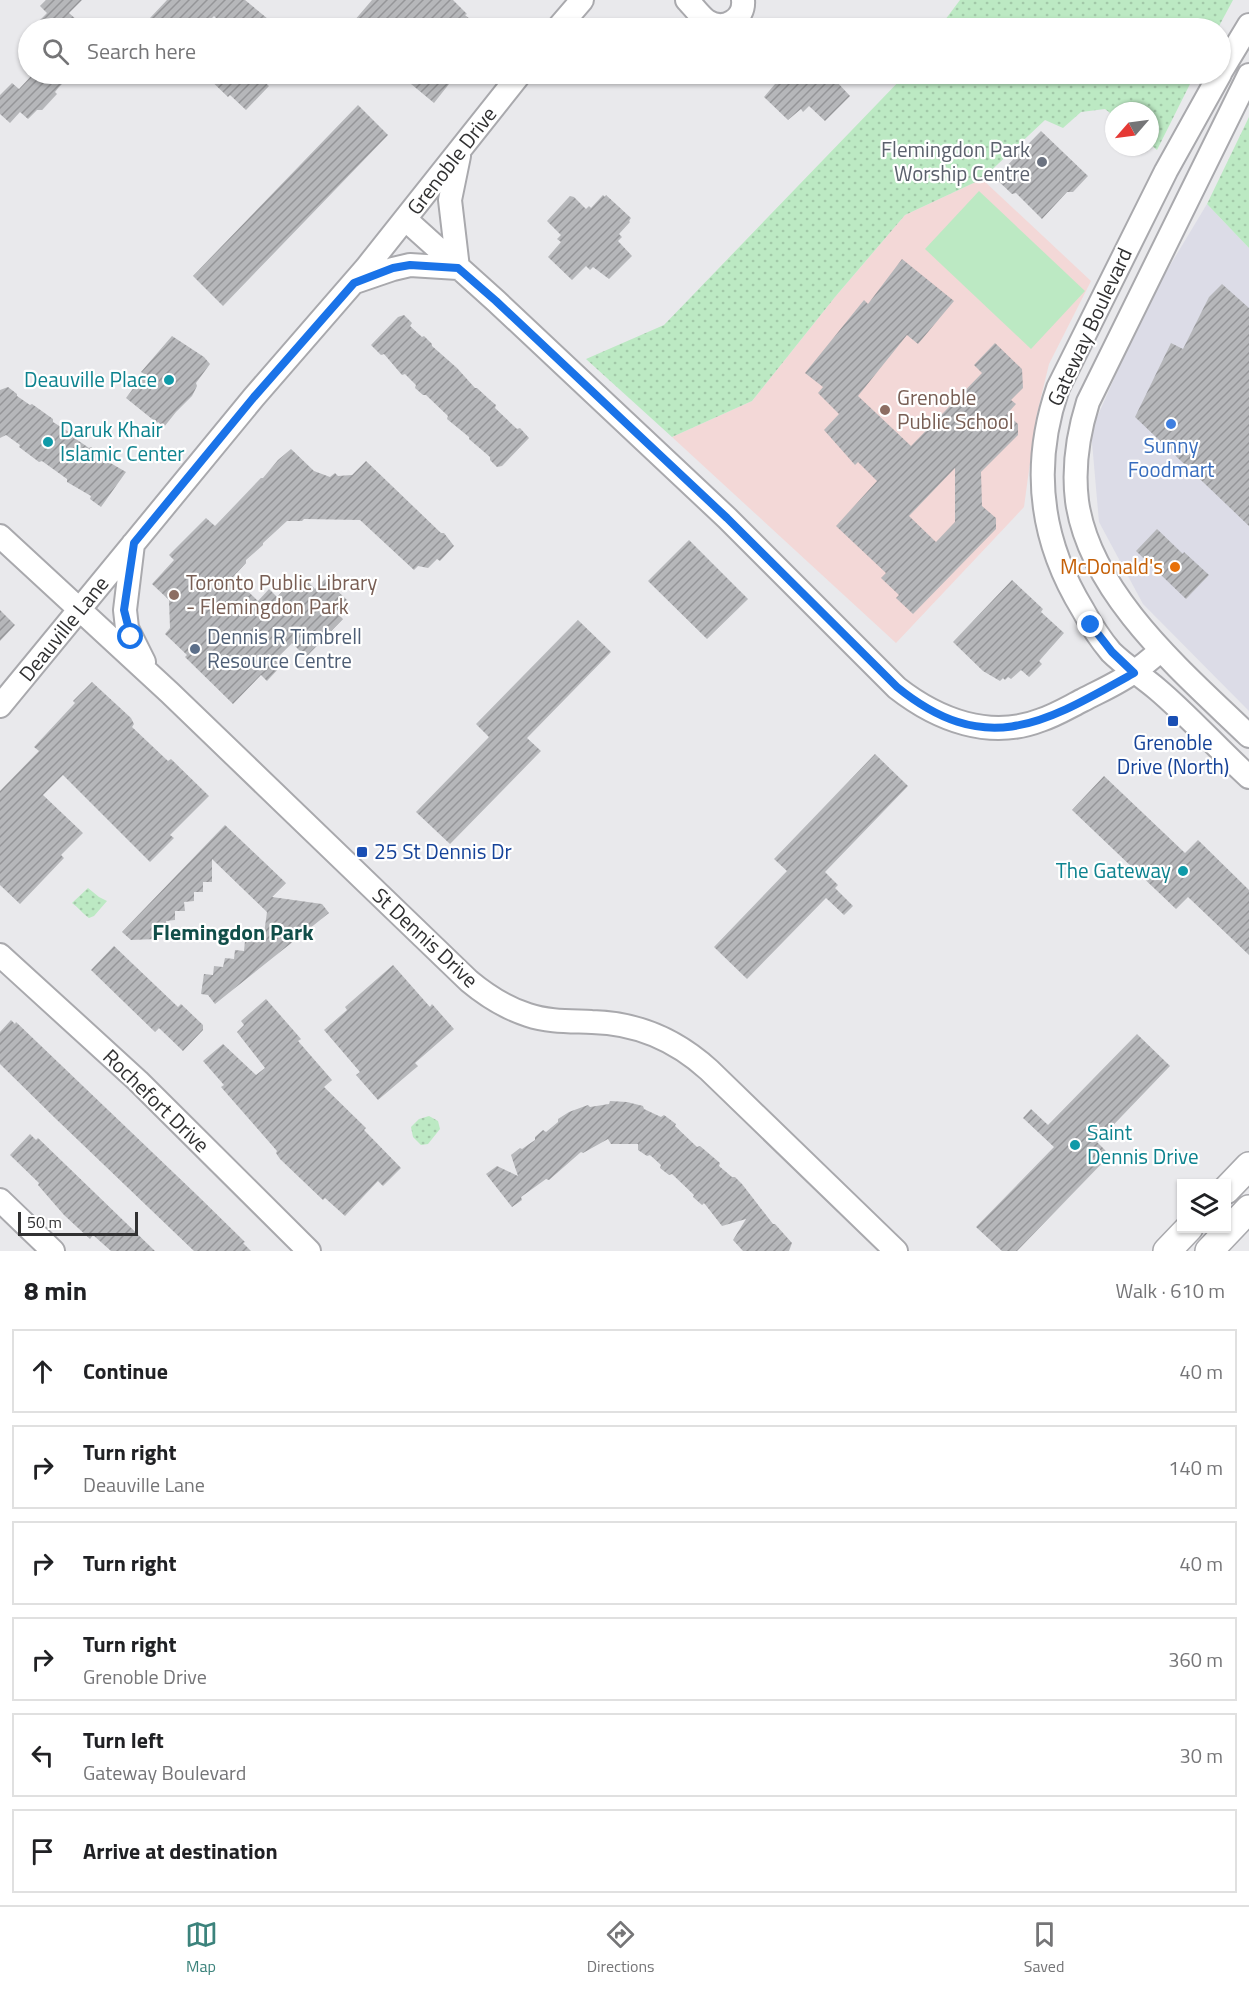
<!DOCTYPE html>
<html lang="en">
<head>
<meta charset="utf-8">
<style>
  body { margin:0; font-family:"Titillium Web",sans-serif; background:#f2f2f2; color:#202124 }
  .controls { position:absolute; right:18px; bottom:18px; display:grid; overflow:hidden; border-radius:0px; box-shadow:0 2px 4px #0004 }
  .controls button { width:54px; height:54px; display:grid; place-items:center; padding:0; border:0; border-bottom:2px solid #e0e0e0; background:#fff; color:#202124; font:30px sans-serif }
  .compass { position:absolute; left:1105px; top:102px; width:54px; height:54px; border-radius:50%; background:#fff; box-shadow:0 2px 4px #0004; rotate:242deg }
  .scale { position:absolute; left:18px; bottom:15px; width:120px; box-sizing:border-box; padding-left:6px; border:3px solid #313132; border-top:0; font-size:16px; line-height:21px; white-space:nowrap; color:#313132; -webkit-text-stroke:4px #fff; paint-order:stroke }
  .stop { position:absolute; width:18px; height:18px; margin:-14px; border:4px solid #1a73e8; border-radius:50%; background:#fff }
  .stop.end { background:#1a73e8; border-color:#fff; box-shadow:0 2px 6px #0008 }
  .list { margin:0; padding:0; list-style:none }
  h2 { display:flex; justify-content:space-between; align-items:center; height:78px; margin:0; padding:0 24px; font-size:26px }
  h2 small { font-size:20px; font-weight:400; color:#757577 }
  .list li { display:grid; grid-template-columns:39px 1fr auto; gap:18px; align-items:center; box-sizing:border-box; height:84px; margin:0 12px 12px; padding:0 12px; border:2px solid #e0e0e0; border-radius:0px }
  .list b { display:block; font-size:22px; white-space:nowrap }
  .list p { margin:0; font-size:20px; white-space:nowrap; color:#757577 }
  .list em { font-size:20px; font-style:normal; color:#757577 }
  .icon { flex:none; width:33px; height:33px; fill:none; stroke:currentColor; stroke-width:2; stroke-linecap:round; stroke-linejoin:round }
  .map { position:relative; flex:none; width:1249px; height:1251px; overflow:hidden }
  .search { position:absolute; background:#fff; box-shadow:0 2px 4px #0004; left:18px; right:18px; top:18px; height:66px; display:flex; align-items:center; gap:15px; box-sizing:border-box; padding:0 21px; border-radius:33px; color:#757577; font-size:22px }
  .sheet { height:654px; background:#fff }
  nav { display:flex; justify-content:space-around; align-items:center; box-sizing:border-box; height:84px; border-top:2px solid #e0e0e0; background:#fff; font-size:16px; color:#757577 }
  nav a { display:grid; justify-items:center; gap:3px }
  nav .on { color:#3c837c }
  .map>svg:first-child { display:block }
  .built { fill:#dcdce7 }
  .education { fill:#f3d8d7 }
  .grass { fill:url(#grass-dots) }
  .garden { fill:#bce9c3 }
  .building { fill:url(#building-hatch); fill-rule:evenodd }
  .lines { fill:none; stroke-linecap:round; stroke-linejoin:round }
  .minor-casing { stroke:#a9a9ad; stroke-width:26 }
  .major-casing { stroke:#a9a9ad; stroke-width:30 }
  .minor { stroke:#fff; stroke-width:22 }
  .major { stroke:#fff; stroke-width:27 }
  .route { stroke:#1a73e8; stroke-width:8 }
  .worship-dot { fill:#6b7280; stroke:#fff; stroke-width:2 }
  .culture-dot { fill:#0f9aa8; stroke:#fff; stroke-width:2 }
  .education-dot { fill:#8d6e63; stroke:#fff; stroke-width:2 }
  .shop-dot { fill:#3f7fe0; stroke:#fff; stroke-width:2 }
  .food-dot { fill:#e8710a; stroke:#fff; stroke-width:2 }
  .service-dot { fill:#5c6f8a; stroke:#fff; stroke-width:2 }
  .transit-dot { fill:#1a4fb4; stroke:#fff; stroke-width:2 }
  .labels { text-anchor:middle; stroke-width:4.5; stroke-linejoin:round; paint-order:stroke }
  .worship-label { font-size:21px; fill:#5b616d; stroke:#fff; text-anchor:end }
  .street-label { font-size:21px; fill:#313132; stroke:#fff }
  .culture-label { font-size:21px; fill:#0d838f; stroke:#fff; text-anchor:end }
  .education-label { font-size:21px; fill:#785e54; stroke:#fff; text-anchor:start }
  .shop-label { font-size:21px; fill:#366cbe; stroke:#fff }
  .food-label { font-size:21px; fill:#c56008; stroke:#fff; text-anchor:end }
  .service-label { font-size:21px; fill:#4e5e75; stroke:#fff; text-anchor:start }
  .transit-label { font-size:21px; fill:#164399; stroke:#fff }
  .neighbourhood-label { font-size:22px; font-weight:bold; fill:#114e49; stroke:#fff }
</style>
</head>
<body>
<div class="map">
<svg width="1249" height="1251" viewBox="0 0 1249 1251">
  <defs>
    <pattern id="grass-dots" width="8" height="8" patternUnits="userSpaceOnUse" patternTransform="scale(1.5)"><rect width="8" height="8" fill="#bce9c3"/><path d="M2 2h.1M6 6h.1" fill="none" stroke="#a2c8a8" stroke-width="1.8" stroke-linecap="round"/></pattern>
    <pattern id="building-hatch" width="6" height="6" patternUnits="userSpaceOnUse" patternTransform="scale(1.5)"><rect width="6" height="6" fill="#b6b7ba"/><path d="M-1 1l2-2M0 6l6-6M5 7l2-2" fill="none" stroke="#959598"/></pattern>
  </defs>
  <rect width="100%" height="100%" fill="#e9e9ec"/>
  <path class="built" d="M1207,204L1249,248V711L1143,604L1099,522L1091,431L1148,302Z"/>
  <path class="education" d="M982,179L1091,281L1049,364L1036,418L1024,507L896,643L672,437L752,401L835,297L905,215Z"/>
  <path class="grass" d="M960,0H1233L1218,28H939Z
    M906,74H1195L1157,150L1150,144V111H1114V116L1105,109L1081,112L1063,128L1045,120L982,179L905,215L835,297L752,401L672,437L586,359L664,325Z
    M1249,117V248L1207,204Z
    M88,888L99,897L107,901L94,916L89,918C82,913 79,908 72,903Z
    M429,1116L438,1121L440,1129L428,1144L421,1145L413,1137L411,1127L419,1119Z"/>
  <path class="garden" d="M979,191L1085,291L1031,349L925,249Z"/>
  <path class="building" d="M46,0H82L69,13L78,21L71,28H32L47,13L40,6Z
    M167,0H245L279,28H226L214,16L202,28H161L150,18Z
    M372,0H453L467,14L465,15L481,28H348Z
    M33,74H72L59,87L55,92L57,94L42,110H37L28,119L20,112L10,123L0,114V95L12,83L19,89Z
    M204,74H256L269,86L246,110L230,95L228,97Z
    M399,74H457L434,103Z
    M780,74H833L839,80L837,82L850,96L825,121L809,106L803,112L801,109L788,120L764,97L775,84L772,81Z
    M358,105L388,135L223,306L193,276Z
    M1041,131L1088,176L1073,192H1067L1042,219L1016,193L1012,194L995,178Z
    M603,195L605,197L606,195L631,218L629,221L630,222L619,234L622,237L618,241L632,256L609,279L593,267L590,270L586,266L572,280L548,257L561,242L557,239L561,235L547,221L570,196L574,197L586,209L589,206L591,208Z
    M902,259L954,301L918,344L907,335L858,396L911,446L982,373L974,365L995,343L1022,369L1023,388L1011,400L1016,404L1007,414L1018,424V435L981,472L982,506L996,518V529L913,614L896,598L899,595L881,578L886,573L836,526L877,481L858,462L855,465L824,430L839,414L818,393L823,387L805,373L864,300L868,304ZM955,468V522L936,542L909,516Z
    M1222,284L1249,308V526L1135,417L1171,343L1183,349L1209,297Z
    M404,315L412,323L410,326L422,337L424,336L432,344V346L457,368L475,388H477L490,400L496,405L495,408L517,429L520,428L529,438L502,466L497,467L490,460V457L469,439V437L447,419L448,416L426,395H423L415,388L416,385L405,374L402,375L384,354L381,355L371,345L398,317Z
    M172,336L204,357L210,364L196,383L197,386L192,396L176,412L164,427L158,422L157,423L126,398L144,374L141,372Z
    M8,387L17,394V396L30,405L32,404L53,419V422L77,437L76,439L89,448L91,447L101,454L100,457L126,472L101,507L90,499L91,496L67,482V479L42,461L39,462L19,447L20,445L6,435L0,438V390Z
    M291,449L314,471L330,477L335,473L338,476L352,475L366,461L441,533H444L454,546L440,561L437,559L428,568L418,566L414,570L360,520L304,519L302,521H287L263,543V545L246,560V563L233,577L258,601L269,589L277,597L289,584L297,592L307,581L315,589L325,579L347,600L336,612L343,619L306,657L292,643L275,660L281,666L267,681L261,675L233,704L185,657L187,655L165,634L170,628L169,600L152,584L174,560L169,555L206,518L215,526L261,478H263L278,460Z
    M1157,529L1183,554L1184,552L1209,575L1186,599L1136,551Z
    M689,540L748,599L707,639L648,581Z
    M1012,580L1043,609L1041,612L1064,633L1039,661L1042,664L1029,677L1021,670L1011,679L1008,677L1005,680L1003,678L1000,681L983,671L953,642Z
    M0,610L15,625L0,641Z
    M578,620L611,652L527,738L541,751L450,844L416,812L489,737L476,724Z
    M92,682L131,718L134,724L132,727L168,761L171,759L209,796L170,835L174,838L150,862L63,775L43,795L83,833L61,855L64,858L20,904L0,885V791L39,751L34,747L75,703L73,701Z
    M875,754L908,786L825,872L838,885L835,888L853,906L844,915L826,898L747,979L714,947L787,871L774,859Z
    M1104,776L1185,853L1198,840L1249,890V955L1188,897L1176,909L1072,810Z
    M225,825L286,883L272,897L322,904L329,913L215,1004L208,995L201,994L204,974L213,975L214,966L223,967L225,958L234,959L235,950L244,951L245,941L254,942L255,933L264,934L267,912L212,859V882H203V892H194V901L184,902L185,911H175V920L166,921L167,930H157V939L131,940L122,932Z
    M114,946L178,1007L181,1004L203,1025V1030L183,1051L159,1028L155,1032L91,970Z
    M393,965L430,1007L432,1004L454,1029L415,1063L418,1066L378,1100L356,1075L360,1072L324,1030L347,1010L345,1007Z
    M266,999L301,1039L298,1041L332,1080L324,1087L366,1128L364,1130L401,1168L383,1186L378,1181L345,1216L325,1198L323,1200L280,1159L276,1153L277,1151L221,1087L224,1085L203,1061L223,1044L256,1075L265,1068L237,1032L244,1025L241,1021Z
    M11,1020L15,1024L16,1022L198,1196L245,1242L243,1243L251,1251H194L56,1119L0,1064V1032Z
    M1137,1034L1170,1066L1097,1142L1110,1155L1017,1251H1002L976,1227L1054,1147L1023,1118L1031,1109L1048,1125Z
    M610,1101L627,1102L643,1106L644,1109L661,1117L664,1115L676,1124L675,1126L697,1147L700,1146L720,1163L719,1166L732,1177H735L742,1184L773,1224H775L792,1243L789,1251H743L733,1240L746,1219L722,1226L704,1203L702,1205L693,1197L694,1195L672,1174L669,1175L660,1168L661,1165L650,1155L647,1156L638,1150V1144H611L608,1139L583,1153L581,1152L549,1180L546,1179L521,1197L522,1200L512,1207L486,1174L497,1166L518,1176L511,1155L520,1148L522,1149L535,1140V1137L543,1130L546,1132L558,1122V1119L569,1112L588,1105L590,1107L609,1104Z
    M30,1134L36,1140L38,1138L155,1251H111L93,1235L90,1239L64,1215L38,1185L39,1183L10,1155Z"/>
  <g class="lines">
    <g class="minor-casing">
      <path id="minor" d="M687,0C693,6 700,16 707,21C724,32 745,19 743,0
        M558,28L582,0
        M1220,73L1249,25
        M1220,74L1166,171L1058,388C1031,466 1040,540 1083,610C1091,625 1100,639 1111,652C1125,666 1142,676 1157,689C1189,716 1218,749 1249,777
        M1249,75L1088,402C1078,434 1073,469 1077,501C1090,595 1185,674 1249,736
        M405,219L496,301L727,518L897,688C938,720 990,740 1041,720C1056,715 1069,707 1083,700C1100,691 1119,683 1135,671C1144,665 1152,658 1160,651
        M458,268L450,200L459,156
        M355,282L393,269L410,265L458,268
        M0,536L170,693L469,981C487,996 506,1008 528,1015C549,1022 571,1021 592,1022C637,1023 676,1040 709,1070L896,1251
        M133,544L125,610L127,628L144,662
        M0,706L254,397L366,268L520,74
        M0,955L138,1081L309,1251
        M0,1200L53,1251"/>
    </g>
    <g class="major-casing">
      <path id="major" d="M1226,1190L1249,1166
        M1167,1251L1189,1228
        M1209,1251L1249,1209"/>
    </g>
    <use href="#minor" class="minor"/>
    <use href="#major" class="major"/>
  </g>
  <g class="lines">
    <path class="route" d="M131,637L124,610L134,543L254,397L354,283L393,268L410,265L458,268L496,301L727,518L897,687C987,760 1046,722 1134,673L1112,652L1091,625"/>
  </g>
  <circle class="worship-dot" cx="1042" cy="162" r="6"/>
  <g class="culture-dot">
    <circle cx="169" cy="380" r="6"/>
    <circle cx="48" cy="442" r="6"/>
    <circle cx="1183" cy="871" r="6"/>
    <circle cx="1075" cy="1145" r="6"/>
  </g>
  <g class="education-dot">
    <circle cx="885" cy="410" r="6"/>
    <circle cx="174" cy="595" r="6"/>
  </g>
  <circle class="shop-dot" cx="1171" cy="424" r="6"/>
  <circle class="food-dot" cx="1175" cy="567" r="6"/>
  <circle class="service-dot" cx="195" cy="649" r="6"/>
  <g class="transit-dot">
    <rect x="1167" y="715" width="12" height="12" rx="3"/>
    <rect x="356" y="846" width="12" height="12" rx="3"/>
  </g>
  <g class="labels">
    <g class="worship-label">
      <text x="1030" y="157">Flemingdon Park<tspan x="1030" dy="24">Worship Centre</tspan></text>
    </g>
    <g class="street-label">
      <text transform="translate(452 161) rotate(-52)" y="7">Grenoble Drive</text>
      <text transform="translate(1090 327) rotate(-65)" y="7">Gateway Boulevard</text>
      <text transform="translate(64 629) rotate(-51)" y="7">Deauville Lane</text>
      <text transform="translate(425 938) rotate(43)" y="7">St Dennis Drive</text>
      <text transform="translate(156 1101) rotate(44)" y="7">Rochefort Drive</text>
    </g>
    <g class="culture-label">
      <text x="157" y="387">Deauville Place</text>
      <text x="60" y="437" text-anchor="start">Daruk Khair<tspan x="60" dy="24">Islamic Center</tspan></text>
      <text x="1171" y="878">The Gateway</text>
      <text x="1087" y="1140" text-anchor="start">Saint<tspan x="1087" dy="24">Dennis Drive</tspan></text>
    </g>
    <g class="education-label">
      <text x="897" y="405">Grenoble<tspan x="897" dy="24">Public School</tspan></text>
      <text x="186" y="590">Toronto Public Library<tspan x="186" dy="24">- Flemingdon Park</tspan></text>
    </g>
    <g class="shop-label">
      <text x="1171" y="453">Sunny<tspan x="1171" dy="24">Foodmart</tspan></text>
    </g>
    <g class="food-label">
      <text x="1163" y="574">McDonald's</text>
    </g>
    <g class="service-label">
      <text x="207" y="644">Dennis R Timbrell<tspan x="207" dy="24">Resource Centre</tspan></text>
    </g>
    <g class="transit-label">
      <text x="1173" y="750">Grenoble<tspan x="1173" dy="24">Drive (North)</tspan></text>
      <text x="374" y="859" text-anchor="start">25 St Dennis Dr</text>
    </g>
    <g class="neighbourhood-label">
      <text x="233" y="940">Flemingdon Park</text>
    </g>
  </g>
</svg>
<div class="controls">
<button><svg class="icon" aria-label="layers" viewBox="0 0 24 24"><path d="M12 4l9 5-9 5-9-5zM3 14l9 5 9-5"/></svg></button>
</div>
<svg class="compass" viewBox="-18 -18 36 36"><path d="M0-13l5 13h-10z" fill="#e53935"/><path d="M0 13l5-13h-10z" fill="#757577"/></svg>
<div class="scale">50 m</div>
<div class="stop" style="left:131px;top:637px"></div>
<div class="stop end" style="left:1091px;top:625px"></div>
<div class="search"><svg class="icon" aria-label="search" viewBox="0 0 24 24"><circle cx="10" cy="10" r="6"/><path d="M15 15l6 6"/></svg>Search here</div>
</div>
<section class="sheet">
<h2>8 min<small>Walk · 610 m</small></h2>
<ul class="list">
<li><svg class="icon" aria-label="ahead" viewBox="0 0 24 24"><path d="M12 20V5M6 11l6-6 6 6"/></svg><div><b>Continue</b></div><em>40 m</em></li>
<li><svg class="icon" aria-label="right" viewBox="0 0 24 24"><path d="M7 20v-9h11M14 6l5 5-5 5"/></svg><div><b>Turn right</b><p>Deauville Lane</p></div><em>140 m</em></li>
<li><svg class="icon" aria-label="right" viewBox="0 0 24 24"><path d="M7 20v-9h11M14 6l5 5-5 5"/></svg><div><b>Turn right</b></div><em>40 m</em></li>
<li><svg class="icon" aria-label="right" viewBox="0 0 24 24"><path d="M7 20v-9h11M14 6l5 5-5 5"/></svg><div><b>Turn right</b><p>Grenoble Drive</p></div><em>360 m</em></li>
<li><svg class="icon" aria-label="left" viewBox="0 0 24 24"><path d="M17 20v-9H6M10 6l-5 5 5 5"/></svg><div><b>Turn left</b><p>Gateway Boulevard</p></div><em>30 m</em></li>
<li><svg class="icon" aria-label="arrive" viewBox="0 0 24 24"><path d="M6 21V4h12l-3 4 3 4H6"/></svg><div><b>Arrive at destination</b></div></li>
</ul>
</section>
<nav>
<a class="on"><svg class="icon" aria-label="map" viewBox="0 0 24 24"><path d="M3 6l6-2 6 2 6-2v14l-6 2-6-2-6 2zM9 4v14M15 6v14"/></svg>Map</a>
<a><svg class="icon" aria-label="directions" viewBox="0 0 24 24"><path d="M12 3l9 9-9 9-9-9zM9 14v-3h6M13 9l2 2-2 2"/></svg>Directions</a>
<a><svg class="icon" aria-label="saved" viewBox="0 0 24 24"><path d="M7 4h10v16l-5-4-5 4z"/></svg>Saved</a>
</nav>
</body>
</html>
